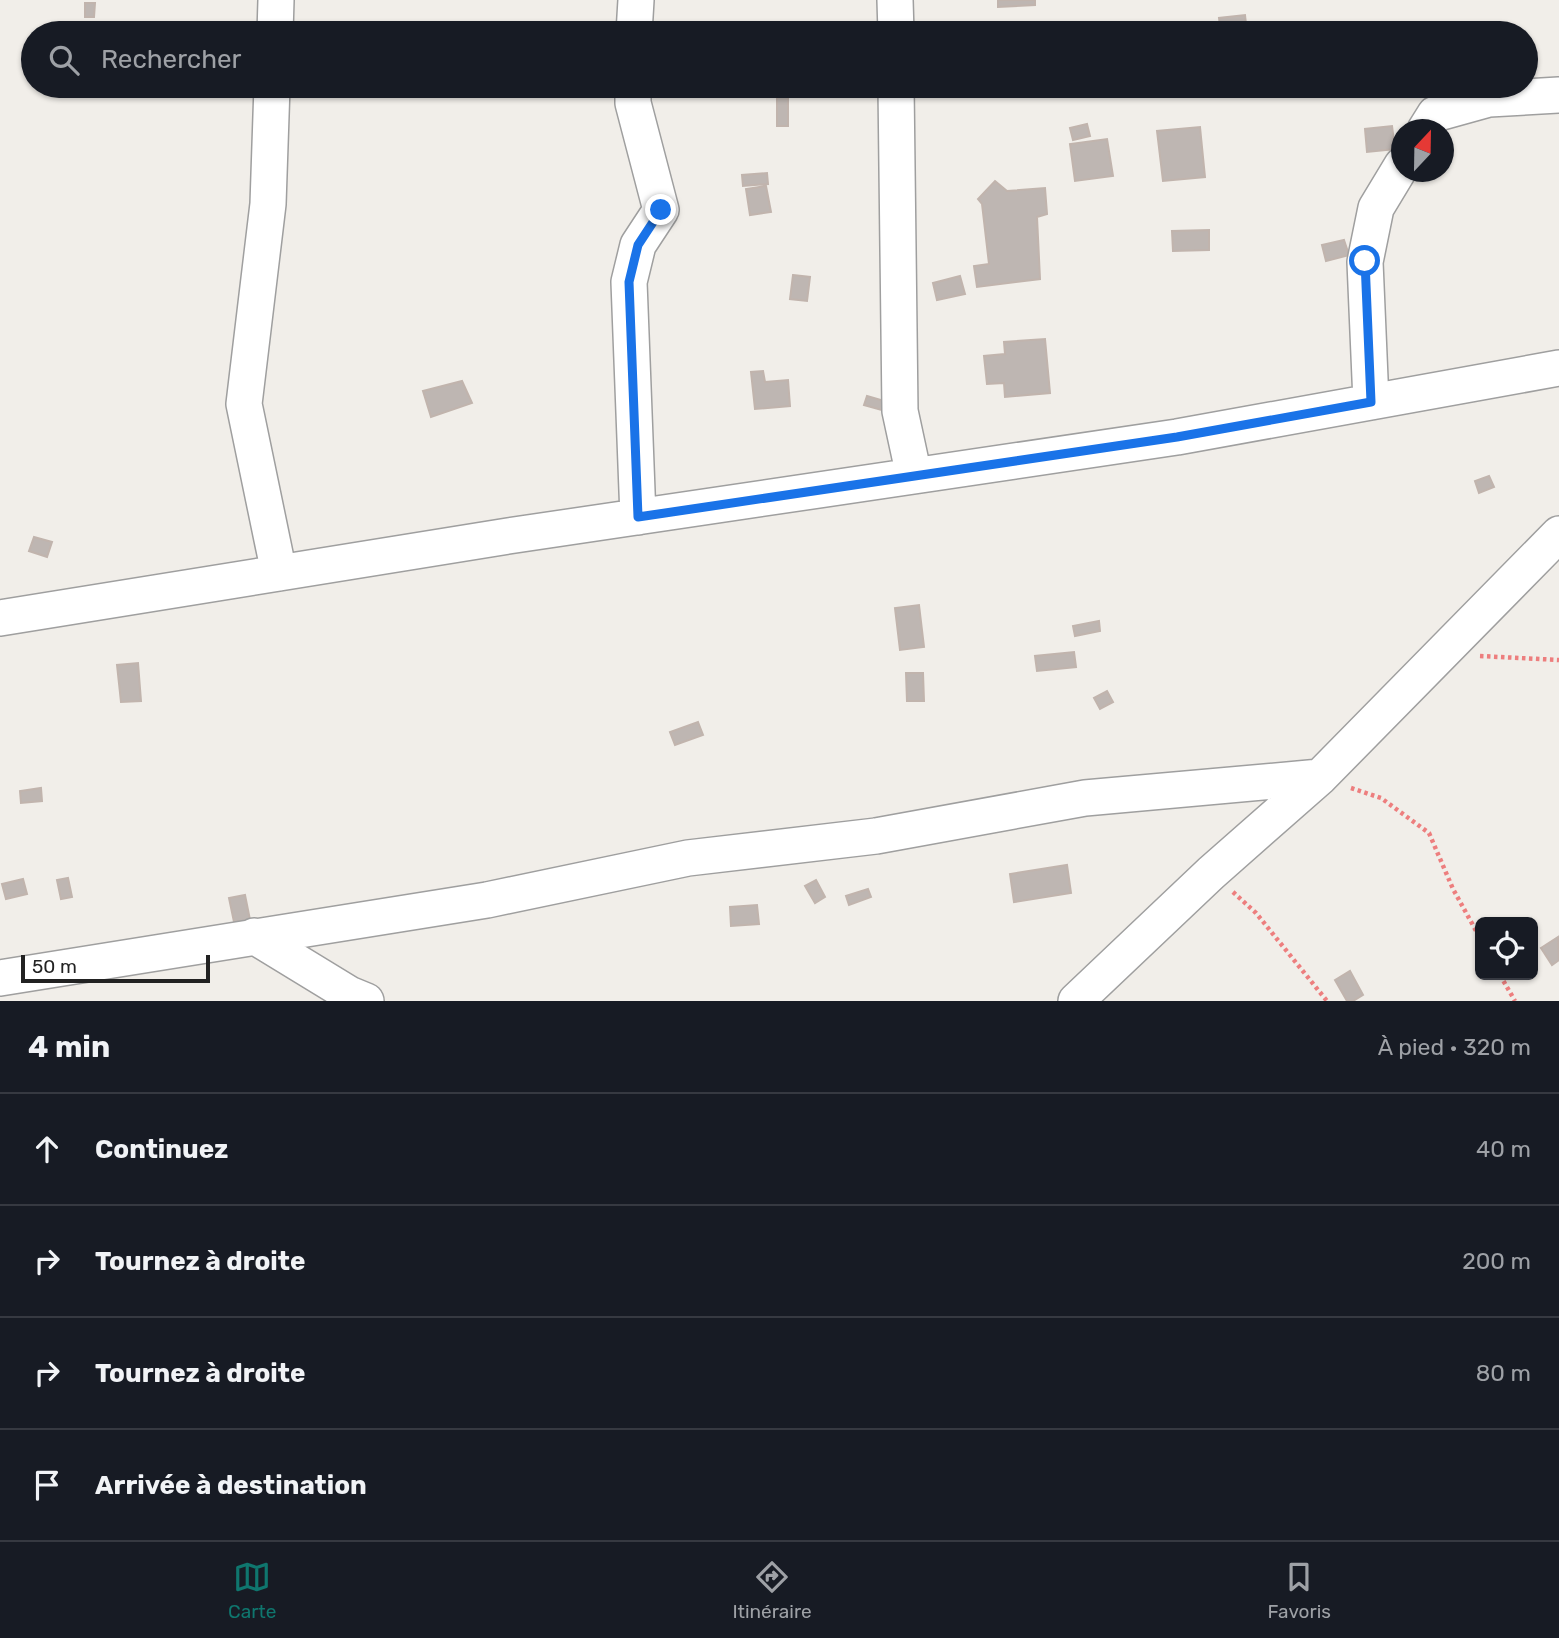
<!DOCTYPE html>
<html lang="fr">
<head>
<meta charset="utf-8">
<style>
  body { margin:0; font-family:Rubik,sans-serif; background:#242831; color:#f1f3f6 }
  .controls { position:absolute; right:21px; bottom:21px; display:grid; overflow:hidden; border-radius:10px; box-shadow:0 2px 5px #0004 }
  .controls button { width:63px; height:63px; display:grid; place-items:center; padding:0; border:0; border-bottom:2px solid #363941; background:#171b24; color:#f1f3f6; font:35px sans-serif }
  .compass { position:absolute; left:1391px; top:119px; width:63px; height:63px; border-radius:50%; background:#171b24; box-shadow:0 2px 5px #0004; rotate:22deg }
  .scale { position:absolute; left:21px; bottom:18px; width:189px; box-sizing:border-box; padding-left:7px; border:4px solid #222; border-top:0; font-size:19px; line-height:24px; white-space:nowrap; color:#222; -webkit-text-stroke:5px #fff; paint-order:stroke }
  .stop { position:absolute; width:21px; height:21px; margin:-16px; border:5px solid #1a73e8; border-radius:50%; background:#fff }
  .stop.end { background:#1a73e8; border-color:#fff; box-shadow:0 2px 7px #0008 }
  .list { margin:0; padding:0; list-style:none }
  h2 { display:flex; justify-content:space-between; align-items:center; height:91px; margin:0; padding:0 28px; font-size:30px }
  h2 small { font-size:23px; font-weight:400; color:#9ea1a6 }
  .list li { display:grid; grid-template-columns:46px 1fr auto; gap:21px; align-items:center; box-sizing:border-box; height:112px; padding:0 28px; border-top:2px solid #363941 }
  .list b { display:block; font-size:26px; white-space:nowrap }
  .list em { font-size:23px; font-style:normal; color:#9ea1a6 }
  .icon { flex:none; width:38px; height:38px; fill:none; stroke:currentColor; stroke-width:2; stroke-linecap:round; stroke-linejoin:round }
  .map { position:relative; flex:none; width:1559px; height:1001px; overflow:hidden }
  .search { position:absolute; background:#171b24; box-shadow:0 2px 5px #0004; left:21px; right:21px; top:21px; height:77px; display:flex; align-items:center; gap:18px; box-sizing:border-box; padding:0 24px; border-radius:38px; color:#9ea1a6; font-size:26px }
  .sheet { height:539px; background:#171b24 }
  nav { display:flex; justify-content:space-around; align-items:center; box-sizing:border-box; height:98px; border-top:2px solid #363941; background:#171b24; font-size:19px; color:#9ea1a6 }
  nav a { display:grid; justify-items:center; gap:4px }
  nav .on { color:#0f766e }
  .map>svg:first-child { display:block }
  .building { fill:#beb6b2; stroke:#c1b4ad; stroke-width:2 }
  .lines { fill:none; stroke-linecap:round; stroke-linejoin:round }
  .minor-casing { stroke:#9f9f9f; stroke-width:38 }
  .path { stroke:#ed7e7e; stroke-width:4.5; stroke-dasharray:3.5 3.5; stroke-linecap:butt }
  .minor { stroke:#fff; stroke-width:35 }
  .route { stroke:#1a73e8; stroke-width:9 }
</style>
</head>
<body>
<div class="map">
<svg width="1559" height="1001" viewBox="0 0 1559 1001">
  <rect width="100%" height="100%" fill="#f1eee9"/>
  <path class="building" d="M998,0H1035V5L998,7Z
    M85,3H95L94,17H85Z
    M1245,15L1247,33H1221L1219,18Z
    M777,96H788V126H777Z
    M1087,124L1090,136L1073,140L1070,128Z
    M1392,126L1395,149L1367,152L1365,129Z
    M1200,127L1205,177L1163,181L1157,131Z
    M1107,139L1113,176L1075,181L1070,144Z
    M767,173L768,184L743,186L742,175Z
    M995,181L1007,191L1045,188L1047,214L1037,217L1040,279L977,287L974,266L989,264L982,204L978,199Z
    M766,186L771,212L750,215L746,189Z
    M1209,230V250L1173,251L1172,231Z
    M1344,240L1349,255L1326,261L1322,245Z
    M793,275L810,277L807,301L790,299Z
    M960,276L965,294L937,300L933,283Z
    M1045,339L1050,393L1005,397L1004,383L987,384L984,356L1005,354L1004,342Z
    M763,371L765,382L788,380L790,406L755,409L751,372Z
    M462,381L472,403L431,417L423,391Z
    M867,396L891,403L889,412L864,405Z
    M1489,476L1494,487L1479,493L1475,481Z
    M34,537L52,542L47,557L29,551Z
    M919,605L924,647L900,650L895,608Z
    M1099,621L1100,631L1075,636L1073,626Z
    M1074,652L1076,667L1037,671L1035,656Z
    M138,663L141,701L121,702L117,665Z
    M906,673H923L924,701H907Z
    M1107,691L1113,702L1100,709L1094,698Z
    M698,722L703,735L675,745L670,732Z
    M41,788L42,801L21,803L20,791Z
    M1067,865L1071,893L1014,902L1010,874Z
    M68,878L72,897L61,899L57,880Z
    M23,879L27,894L6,899L2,884Z
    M816,880L825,897L815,903L805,886Z
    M868,889L871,897L849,905L846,896Z
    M245,895L250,920L234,922L229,898Z
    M757,905L759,924L731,926L730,907Z
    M1558,937L1559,960L1552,965L1541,948Z
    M1350,971L1363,995L1353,1001H1347L1335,980Z"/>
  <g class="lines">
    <g class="minor-casing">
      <path id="minor" d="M895,0L896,33
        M275,33L276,0
        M634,33L636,0
        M272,86L268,204L244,404L279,573
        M633,86V103L661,210L638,245L629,282L638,517
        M896,86L900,411L914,476
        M1425,130L1435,114L1489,99L1559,95
        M1371,402L1365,262L1376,208L1402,165
        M0,618L508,536L1177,437L1559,368
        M254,936L349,994L366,1001
        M0,978L487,900L688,858L876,836L1085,798L1320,777
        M1076,1001L1211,873L1320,777L1559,534"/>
    </g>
    <path class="path" d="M1480,656L1559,660
      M1351,788L1381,798L1429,833L1453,889L1480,938
      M1233,892L1256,913L1327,1001
      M1500,975L1515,1001"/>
    <use href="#minor" class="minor"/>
  </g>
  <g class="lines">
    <path class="route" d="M661,210L638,245L629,282L638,517L1177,437L1371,402L1365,261"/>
  </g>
</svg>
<div class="controls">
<button><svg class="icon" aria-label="locate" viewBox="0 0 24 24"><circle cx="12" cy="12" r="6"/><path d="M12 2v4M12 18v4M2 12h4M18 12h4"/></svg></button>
</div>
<svg class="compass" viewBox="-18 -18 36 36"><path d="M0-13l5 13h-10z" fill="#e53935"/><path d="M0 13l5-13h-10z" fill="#9ea1a6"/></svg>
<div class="scale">50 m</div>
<div class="stop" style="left:1365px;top:261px"></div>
<div class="stop end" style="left:661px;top:210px"></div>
<div class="search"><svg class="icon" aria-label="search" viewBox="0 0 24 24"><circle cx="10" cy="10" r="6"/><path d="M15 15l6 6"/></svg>Rechercher</div>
</div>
<section class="sheet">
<h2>4 min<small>À pied · 320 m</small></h2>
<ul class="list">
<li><svg class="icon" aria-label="ahead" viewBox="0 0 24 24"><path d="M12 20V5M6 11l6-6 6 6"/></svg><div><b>Continuez</b></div><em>40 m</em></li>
<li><svg class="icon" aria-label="right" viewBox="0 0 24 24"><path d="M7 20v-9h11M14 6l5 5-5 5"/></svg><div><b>Tournez à droite</b></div><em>200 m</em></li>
<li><svg class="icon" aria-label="right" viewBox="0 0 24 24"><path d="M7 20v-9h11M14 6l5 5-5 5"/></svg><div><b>Tournez à droite</b></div><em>80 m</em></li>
<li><svg class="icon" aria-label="arrive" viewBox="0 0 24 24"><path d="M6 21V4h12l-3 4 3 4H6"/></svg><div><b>Arrivée à destination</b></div></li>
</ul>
</section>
<nav>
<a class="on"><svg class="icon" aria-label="map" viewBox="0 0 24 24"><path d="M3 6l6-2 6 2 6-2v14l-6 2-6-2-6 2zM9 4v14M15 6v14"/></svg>Carte</a>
<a><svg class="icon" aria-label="directions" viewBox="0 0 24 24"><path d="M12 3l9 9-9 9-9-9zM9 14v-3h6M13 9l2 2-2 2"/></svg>Itinéraire</a>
<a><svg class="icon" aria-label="saved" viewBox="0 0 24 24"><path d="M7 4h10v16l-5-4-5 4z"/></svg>Favoris</a>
</nav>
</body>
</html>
